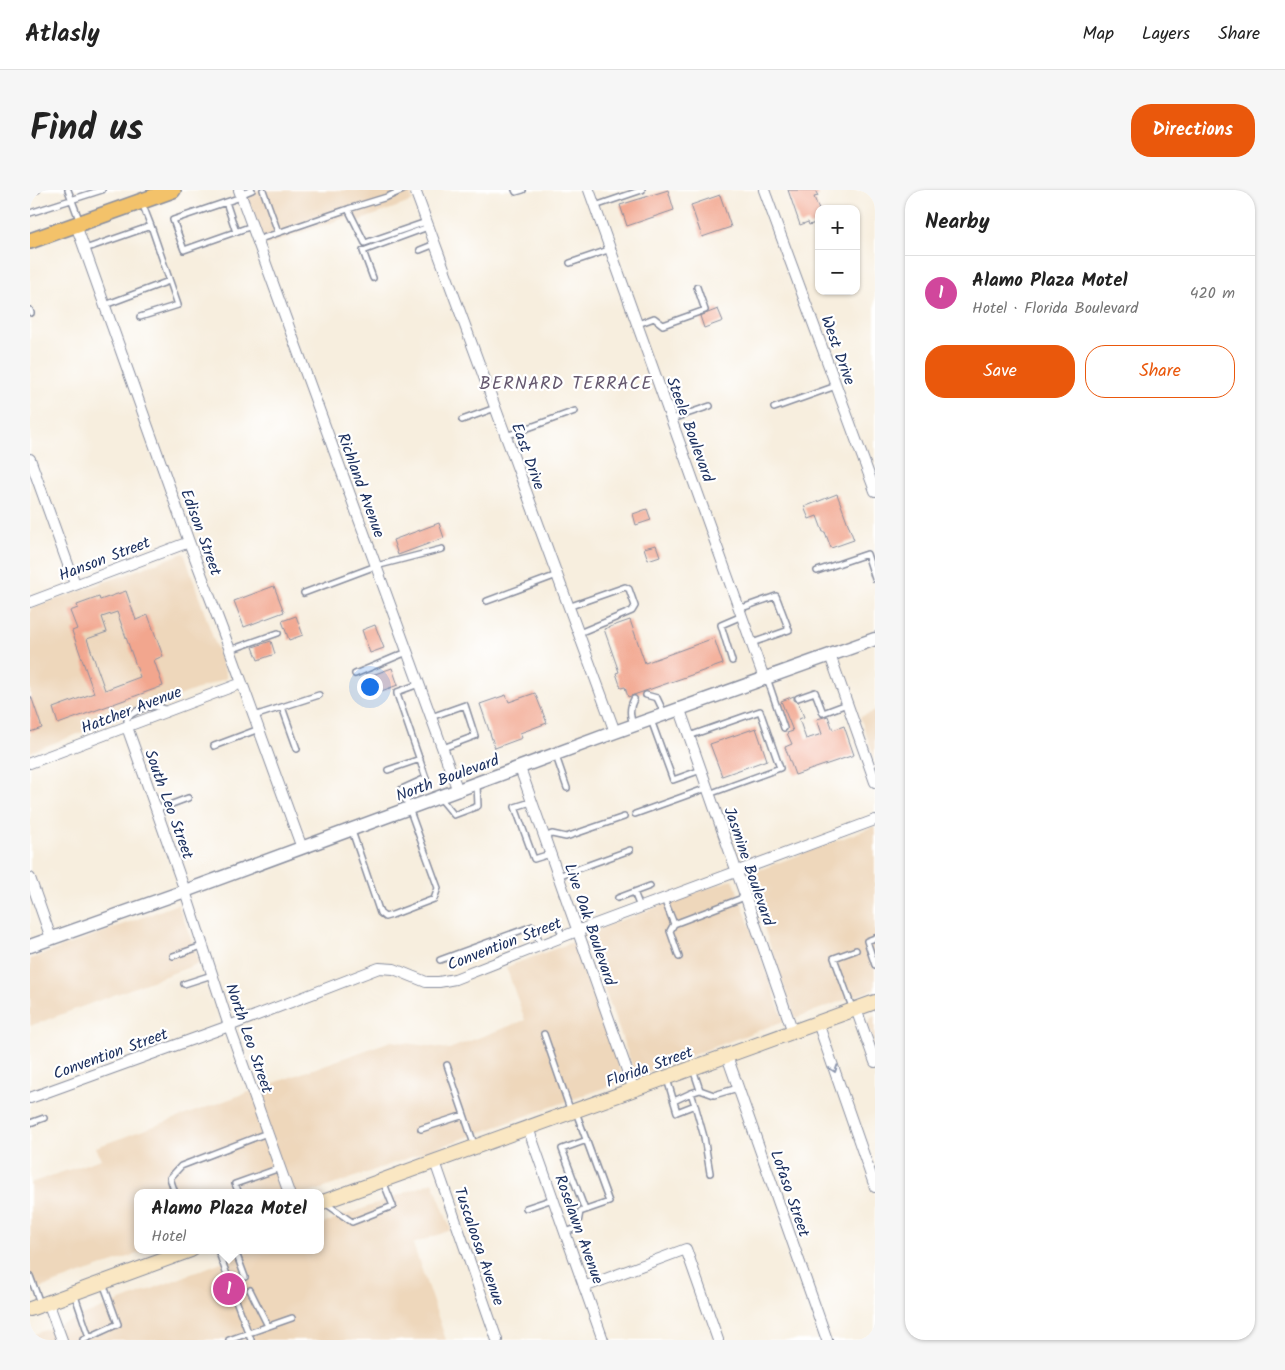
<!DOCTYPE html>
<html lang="en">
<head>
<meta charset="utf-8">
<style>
  body { margin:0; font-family:Kalam,sans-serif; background:#f6f6f6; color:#222 }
  .controls { position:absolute; right:15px; top:15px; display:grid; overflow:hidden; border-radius:10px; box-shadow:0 1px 4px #0004 }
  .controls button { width:45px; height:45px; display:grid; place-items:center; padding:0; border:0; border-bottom:1px solid #e0e0e0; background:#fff; color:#222; font:25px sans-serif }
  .you { position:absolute; left:339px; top:496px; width:18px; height:18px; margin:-12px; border:4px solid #fff; border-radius:50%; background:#1a73e8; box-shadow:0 0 0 8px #1a73e833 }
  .badge { display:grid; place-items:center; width:32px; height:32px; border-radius:50%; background:#ea580c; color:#fff; font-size:16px; font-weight:700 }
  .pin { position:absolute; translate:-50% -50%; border:2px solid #fff; box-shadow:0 1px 5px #0006 }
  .popup { position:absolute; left:104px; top:999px; width:190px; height:65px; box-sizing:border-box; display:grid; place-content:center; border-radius:10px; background:#fff; filter:drop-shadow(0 1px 4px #0005); font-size:16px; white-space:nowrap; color:#767676 }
  .popup b { font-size:19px; color:#222 }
  .popup::after { content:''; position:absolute; left:50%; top:100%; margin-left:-10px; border:10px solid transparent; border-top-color:#fff }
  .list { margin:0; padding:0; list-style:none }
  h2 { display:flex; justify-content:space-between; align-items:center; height:65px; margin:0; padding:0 20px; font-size:21px }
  h2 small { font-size:16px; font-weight:400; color:#767676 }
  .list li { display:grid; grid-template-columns:32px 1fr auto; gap:15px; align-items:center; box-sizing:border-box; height:75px; padding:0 20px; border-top:1px solid #e0e0e0 }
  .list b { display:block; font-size:19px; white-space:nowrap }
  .list p { margin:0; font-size:16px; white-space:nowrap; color:#767676 }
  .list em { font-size:16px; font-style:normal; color:#767676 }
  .actions { display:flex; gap:10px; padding:15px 20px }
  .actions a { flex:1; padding:11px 0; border:1px solid #ea580c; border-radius:20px; text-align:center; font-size:18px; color:#ea580c }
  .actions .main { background:#ea580c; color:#fff }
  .map { position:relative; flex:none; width:845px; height:1150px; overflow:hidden; border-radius:20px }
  header { display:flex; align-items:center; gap:30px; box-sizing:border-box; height:70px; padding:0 25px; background:#fff; border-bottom:1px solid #e0e0e0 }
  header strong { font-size:24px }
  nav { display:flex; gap:28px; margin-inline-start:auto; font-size:18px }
  .intro { display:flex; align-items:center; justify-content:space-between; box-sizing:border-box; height:120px; padding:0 30px }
  h1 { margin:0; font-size:35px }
  .button { padding:12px 22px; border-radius:20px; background:#ea580c; color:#fff; font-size:18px; font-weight:700 }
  main { display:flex; gap:30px; padding:0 30px }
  aside { flex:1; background:#fff; border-radius:20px; box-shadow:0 1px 4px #0004 }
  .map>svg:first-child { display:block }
  .built { fill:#eed7bb }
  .building { fill:#f2a68e; fill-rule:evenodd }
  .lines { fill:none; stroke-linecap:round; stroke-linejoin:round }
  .service-casing { stroke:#898e9e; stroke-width:8 }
  .minor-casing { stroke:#898e9e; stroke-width:12 }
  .tertiary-casing { stroke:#898e9e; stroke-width:15 }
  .secondary-casing { stroke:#898e9e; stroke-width:16 }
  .primary-casing { stroke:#898e9e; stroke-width:18 }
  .service { stroke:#fff; stroke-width:5 }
  .minor { stroke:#fff; stroke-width:10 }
  .tertiary { stroke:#fff; stroke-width:12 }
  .secondary { stroke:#fae7c3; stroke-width:14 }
  .primary { stroke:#f3c26a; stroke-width:15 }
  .oneway { stroke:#8d97ae }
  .labels { text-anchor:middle; stroke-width:4.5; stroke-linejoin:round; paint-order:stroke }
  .street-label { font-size:16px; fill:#1b2f5e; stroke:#fff }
  .neighbourhood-label { font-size:18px; letter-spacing:1px; fill:#66596f; stroke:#fff }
</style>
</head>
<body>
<header>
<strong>Atlasly</strong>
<nav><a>Map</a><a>Layers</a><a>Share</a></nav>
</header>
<div class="intro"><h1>Find us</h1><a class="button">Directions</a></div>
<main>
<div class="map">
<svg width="845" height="1150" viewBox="0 0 845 1150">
  <rect width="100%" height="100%" fill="#fff"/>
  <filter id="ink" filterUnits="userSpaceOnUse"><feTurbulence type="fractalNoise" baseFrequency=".02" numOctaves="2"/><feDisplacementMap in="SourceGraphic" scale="10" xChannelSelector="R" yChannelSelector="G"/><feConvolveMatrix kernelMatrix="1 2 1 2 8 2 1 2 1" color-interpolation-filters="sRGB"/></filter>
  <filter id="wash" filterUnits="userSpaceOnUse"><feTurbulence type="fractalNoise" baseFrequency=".0096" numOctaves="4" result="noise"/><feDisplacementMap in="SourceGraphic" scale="20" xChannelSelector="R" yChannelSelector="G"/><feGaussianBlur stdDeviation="1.12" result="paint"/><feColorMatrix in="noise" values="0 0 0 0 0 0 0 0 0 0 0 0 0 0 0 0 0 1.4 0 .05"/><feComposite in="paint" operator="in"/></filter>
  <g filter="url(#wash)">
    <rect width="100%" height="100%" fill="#f7eede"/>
    <path class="built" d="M216,0H379L383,11L323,33L320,26L236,55L216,7Z
      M154,363L197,488L0,562V419Z
      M845,521V569L830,527Z
      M845,636V799L765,828L716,685Z
      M703,689L754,831L606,886L554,744Z
      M148,714L170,773L0,836V769Z
      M543,752L594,891L280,1003H108V1060H118L0,1102V993L71,969L66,957L361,851L419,859L495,830L476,777Z
      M845,826V856L838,834L841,828Z
      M403,992L421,1040L383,1054L416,1150H0V1146L223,1060H290V1035Z"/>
    <g id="blocks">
      <path class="building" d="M638,0L644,20L597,36L590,15Z
        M758,0H785L788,6L784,7L789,20V32L779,35L778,32L770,35Z
        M690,5L701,37L672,47L661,15Z
        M688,119L693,131L674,138L670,126Z
        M807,304L824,350L801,358L795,342H793L787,326L779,329L774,317Z
        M617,319L621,330L606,335L603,324Z
        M409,333L414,348L368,365L363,350Z
        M626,355L630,366L618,370L614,358Z
        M244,396L254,422L214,437L204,411Z
        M96,401L106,430L118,425L133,466L124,470L133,496L28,534L23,518L64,503L42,441L47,439L40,421L48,418L47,415L69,407L70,410ZM87,422L110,487L75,500L57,449L77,442L72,427Z
        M266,426L273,445L259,450L252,431Z
        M600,430L615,473L684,448L693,474L598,507L595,497L591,498L586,483L589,482L574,439Z
        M345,435L354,458L340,463L332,440Z
        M241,451L245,464L228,470L223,457Z
        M362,478L368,495L340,505L334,488Z
        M505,503L517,533L490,543L492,548L465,558L450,514L476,505L479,512Z
        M1,506L12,538L0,542V507Z
        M764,506V510L768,512L774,527L769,529L776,549L792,544L787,529L798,526L803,540L814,536L824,565L765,585L755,557L762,554L757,543L763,541L751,511Z
        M726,538L737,570L692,586L680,554Z"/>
    </g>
  </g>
  <g filter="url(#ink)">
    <use href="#blocks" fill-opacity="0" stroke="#898e9e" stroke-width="1"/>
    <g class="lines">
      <g class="service-casing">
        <path id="service" d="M38,0L50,32
          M233,0L248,42
          M485,0L486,2L493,0
          M0,2L7,0
          M210,5L222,0
          M211,7L143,30L154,60L222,36
          M196,12L206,42
          M112,13L121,36
          M565,16L612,0
          M318,19L335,53L396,32
          M0,23L72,0
          M227,50L318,19L357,7L373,0
          M55,59L121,36L148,115L110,127
          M390,60L405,54
          M540,73L581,59
          M343,88L333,61L398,37
          M75,115L139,91
          M0,120L1,123
          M608,134L624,128L633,135L675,120L667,97
          M744,218L806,196
          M642,229L680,216
          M432,230L465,218
          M476,246L545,221
          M787,381L837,364L845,389
          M274,403L346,376L412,359
          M457,411L527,385
          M538,417L595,397L599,399L605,416L602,421L549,443
          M709,419L746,406L759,440L722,453
          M200,460L248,443
          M702,471L691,435L712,426
          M325,484L377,462
          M737,488L754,538
          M616,505L627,508L635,525
          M768,508L785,502L793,523L817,514
          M252,517L267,559
          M224,526L289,505
          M401,527L435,515L445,546L413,558
          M621,530L643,590L671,580
          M603,535C600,525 599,518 604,509
          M97,536V528C108,518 125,512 138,521
          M659,546L730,521L750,578L679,604
          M184,556L229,539
          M526,566L537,598
          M358,580L390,569
          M410,608L424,625L448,616L447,595
          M501,612L485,617L504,669L520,664
          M126,620L158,608
          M605,624L677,598
          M322,641L350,723L355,727L362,725L404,709L408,698L372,599L396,588L367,504V502L389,494
          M514,647L522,644L536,647L594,627
          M528,686L600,660
          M604,702L610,717
          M588,708L620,696
          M634,709L644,734L715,707
          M527,733L533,747
          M644,734L640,741L649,767
          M845,748L837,751L845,775
          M143,766L172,756
          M410,770L503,736L511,755
          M154,794L182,785
          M823,820L804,768L826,760
          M514,844L541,922
          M417,875L445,957
          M637,889L647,922L665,915L674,947L680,983
          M670,900L684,905L708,898
          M661,903L670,900L663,879
          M644,911L661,903L665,915
          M0,933L14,928
          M391,939L434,925
          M145,1003L140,988L151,976L237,943
          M209,1003L205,994L250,978
          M295,1013L322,1032L363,1016L353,991
          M496,1018L523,1009
          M555,1020L532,959L557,950
          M535,1042L547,1038L550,1022L579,1012L546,922
          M188,1060L200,1093
          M205,1060L215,1087
          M0,1086L10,1113
          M220,1100L238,1136
          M44,1103L59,1147
          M204,1105L221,1150
          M53,1150L88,1134L73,1093
          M199,1150L262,1128"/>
      </g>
      <g class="minor-casing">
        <path id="minor" d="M209,0L428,601
          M385,0L585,542
          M559,0L734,488
          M734,0L845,301
          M46,35L159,352L200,460L272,658
          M0,269L45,394
          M0,412L159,352
          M800,465L845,592
          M650,520L763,842
          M97,537L155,701L199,836L259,1003
          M0,573L212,493
          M490,578L604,900
          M0,688L21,748
          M826,819L845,872
          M788,833L845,997
          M697,866L797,1150
          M0,908L199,836L349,778L364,779L396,792H409L425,789L547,741L845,630
          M498,938L573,1150
          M405,972L467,1150
          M554,1097L656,1059L688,1150
          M18,1112L32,1150"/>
      </g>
      <g class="tertiary-casing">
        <path id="tertiary" d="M0,756L155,701L585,542L845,449"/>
      </g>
      <g class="secondary-casing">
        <path id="secondary" d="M290,1013L845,812
          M0,1119L161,1060"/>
      </g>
      <g class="primary-casing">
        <path id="primary" d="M0,51L143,0"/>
      </g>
      <use href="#service" class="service"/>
      <use href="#minor" class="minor"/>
      <use href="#tertiary" class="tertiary"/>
      <use href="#secondary" class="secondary"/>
      <use href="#primary" class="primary"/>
    </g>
    <defs><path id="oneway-chevron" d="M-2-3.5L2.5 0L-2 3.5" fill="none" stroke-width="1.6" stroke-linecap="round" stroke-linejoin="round" transform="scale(1.25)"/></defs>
    <use class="oneway" href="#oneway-chevron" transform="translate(804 879) rotate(71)"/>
  </g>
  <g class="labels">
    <g class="street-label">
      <text transform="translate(809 160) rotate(70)" y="6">West Drive</text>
      <text transform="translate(661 239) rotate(70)" y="6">Steele Boulevard</text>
      <text transform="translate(499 266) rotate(70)" y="6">East Drive</text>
      <text transform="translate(332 295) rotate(70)" y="6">Richland Avenue</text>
      <text transform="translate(172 342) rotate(70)" y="6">Edison Street</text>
      <text transform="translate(74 368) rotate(-21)" y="6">Hanson Street</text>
      <text transform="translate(101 519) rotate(-21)" y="6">Hatcher Avenue</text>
      <text transform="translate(417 587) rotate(-20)" y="6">North Boulevard</text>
      <text transform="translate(140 614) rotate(70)" y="6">South Leo Street</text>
      <text transform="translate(720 676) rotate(71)" y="6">Jasmine Boulevard</text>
      <text transform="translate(561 734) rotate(71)" y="6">Live Oak Boulevard</text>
      <text transform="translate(474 753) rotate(-21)" y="6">Convention Street</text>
      <text transform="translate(220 848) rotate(71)" y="6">North Leo Street</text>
      <text transform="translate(80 863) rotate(-20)" y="6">Convention Street</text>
      <text transform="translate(619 876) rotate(-20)" y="6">Florida Street</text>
      <text transform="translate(761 1003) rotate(71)" y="6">Lofaso Street</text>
      <text transform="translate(550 1039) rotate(70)" y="6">Roselawn Avenue</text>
      <text transform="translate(450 1056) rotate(71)" y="6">Tuscaloosa Avenue</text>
    </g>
    <g class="neighbourhood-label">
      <text x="536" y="199">BERNARD TERRACE</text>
    </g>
  </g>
</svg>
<div class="controls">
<button>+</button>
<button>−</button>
</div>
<div class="you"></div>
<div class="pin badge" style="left:199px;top:1099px;background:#d1479c">1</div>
<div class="popup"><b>Alamo Plaza Motel</b>Hotel</div>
</div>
<aside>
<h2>Nearby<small></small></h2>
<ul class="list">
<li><span class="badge" style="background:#d1479c">1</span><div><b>Alamo Plaza Motel</b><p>Hotel · Florida Boulevard</p></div><em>420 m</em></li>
</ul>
<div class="actions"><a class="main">Save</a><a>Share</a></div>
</aside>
</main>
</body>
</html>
